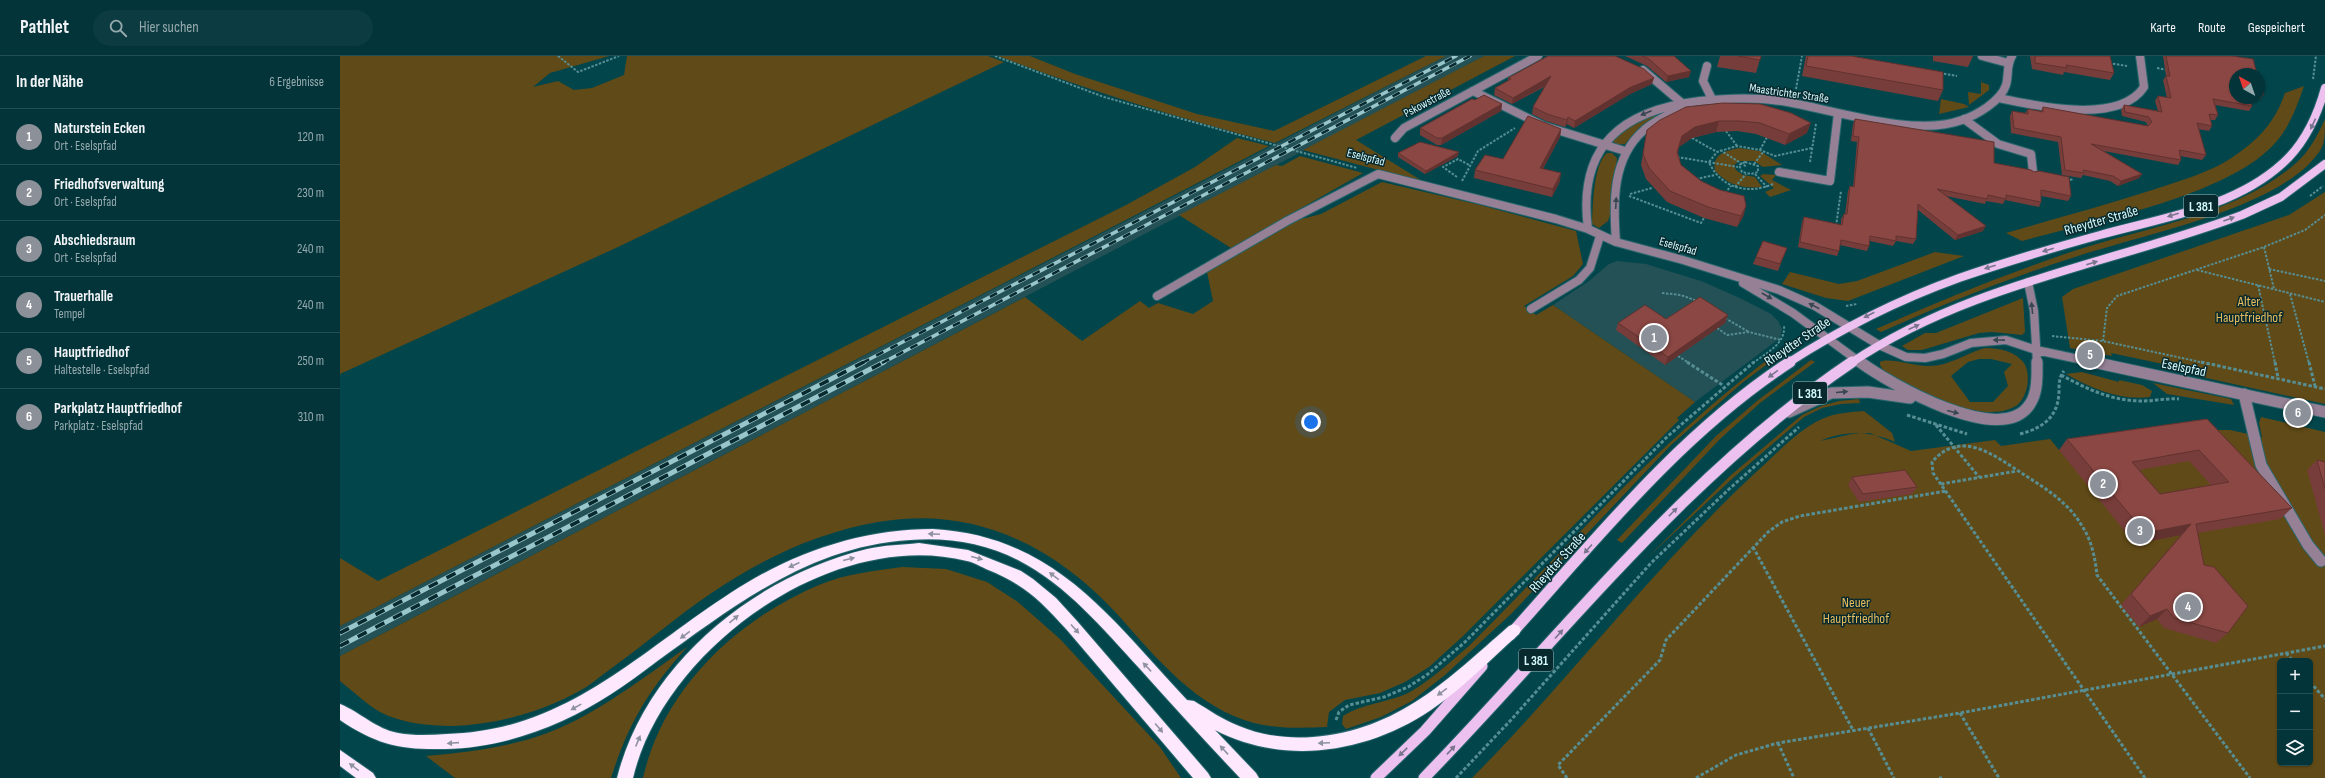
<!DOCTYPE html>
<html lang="de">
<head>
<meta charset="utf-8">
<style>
  body { margin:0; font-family:"Sofia Sans Condensed",sans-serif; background:#0c3c41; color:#f1f3f6 }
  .controls { position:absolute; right:12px; bottom:12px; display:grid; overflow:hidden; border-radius:6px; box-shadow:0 1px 3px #0004 }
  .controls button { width:36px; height:36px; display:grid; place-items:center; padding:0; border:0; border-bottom:1px solid #234f53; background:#023439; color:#f1f3f6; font:20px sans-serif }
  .compass { position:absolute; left:1889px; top:12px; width:36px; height:36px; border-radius:50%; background:#023439; box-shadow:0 1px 3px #0004; rotate:320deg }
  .you { position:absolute; left:971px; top:366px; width:14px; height:14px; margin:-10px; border:3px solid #fff; border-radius:50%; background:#1a73e8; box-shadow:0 0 0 6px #1a73e833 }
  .badge { display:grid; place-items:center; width:26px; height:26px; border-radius:50%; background:#8c9099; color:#fff; font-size:13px; font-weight:700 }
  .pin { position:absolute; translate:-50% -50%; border:2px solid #fff; box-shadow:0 1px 4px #0006 }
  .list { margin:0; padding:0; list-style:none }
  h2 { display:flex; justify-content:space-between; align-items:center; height:52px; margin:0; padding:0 16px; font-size:17px }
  h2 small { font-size:13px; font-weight:400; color:#96aaae }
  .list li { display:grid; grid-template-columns:26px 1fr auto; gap:12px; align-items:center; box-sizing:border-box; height:56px; padding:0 16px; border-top:1px solid #234f53 }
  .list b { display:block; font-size:15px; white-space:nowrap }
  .list p { margin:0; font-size:13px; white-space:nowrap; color:#96aaae }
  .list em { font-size:13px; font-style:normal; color:#96aaae }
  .icon { flex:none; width:22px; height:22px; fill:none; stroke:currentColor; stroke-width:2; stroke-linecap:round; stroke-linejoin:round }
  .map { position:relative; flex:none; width:1985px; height:722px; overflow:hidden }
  header { display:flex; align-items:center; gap:24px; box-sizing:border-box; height:56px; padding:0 20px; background:#023439; border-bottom:1px solid #234f53 }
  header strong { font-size:19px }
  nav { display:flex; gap:22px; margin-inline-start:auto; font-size:14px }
  .search { width:280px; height:36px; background:#0c3c41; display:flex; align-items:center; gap:10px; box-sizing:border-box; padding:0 14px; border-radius:22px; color:#96aaae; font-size:15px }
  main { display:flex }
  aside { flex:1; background:#023439 }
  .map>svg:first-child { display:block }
  .built { fill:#235156 }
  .green { fill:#604a17; fill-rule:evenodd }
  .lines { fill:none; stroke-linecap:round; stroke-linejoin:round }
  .minor-far1-casing { stroke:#28666c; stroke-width:10 }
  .minor-casing { stroke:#28666c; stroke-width:13 }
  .major-far1-casing { stroke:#28666c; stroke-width:10 }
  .major-casing { stroke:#28666c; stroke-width:13 }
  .highway-casing { stroke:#28666c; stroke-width:2 }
  .path-far1 { stroke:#568e93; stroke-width:2; stroke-dasharray:2.5 1.5; stroke-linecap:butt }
  .path { stroke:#568e93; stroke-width:3; stroke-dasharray:3.5 2; stroke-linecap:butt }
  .minor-far1 { stroke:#958096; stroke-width:8 }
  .minor { stroke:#958096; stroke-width:11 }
  .major-far1 { stroke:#edc1ef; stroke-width:8 }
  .major { stroke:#edc1ef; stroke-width:11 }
  .highway { fill:#fde8fe; fill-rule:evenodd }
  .rail-far1-casing { stroke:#98c6cb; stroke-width:3.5 }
  .rail-casing { stroke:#98c6cb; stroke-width:5 }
  .rail-far1 { stroke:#08292d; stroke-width:2.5; stroke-dasharray:8; stroke-linecap:butt }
  .rail { stroke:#08292d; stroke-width:3.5; stroke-dasharray:10; stroke-linecap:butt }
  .wall { fill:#773d3a; fill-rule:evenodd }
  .shaded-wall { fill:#61322f }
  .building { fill:#8a4743; stroke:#61322f; fill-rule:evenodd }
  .oneway { fill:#394752 }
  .oneway2 { fill:#7a758e }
  .oneway3 { fill:#8f92a0 }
  .labels { text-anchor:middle; stroke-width:3; stroke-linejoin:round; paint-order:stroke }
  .far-street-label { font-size:12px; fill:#d5fafe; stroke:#08292d }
  .shield { fill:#08292d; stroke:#98bbbf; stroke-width:1 }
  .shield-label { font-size:13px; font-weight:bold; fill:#d5fafe }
  .street-label { font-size:14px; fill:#d5fafe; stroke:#08292d }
  .park-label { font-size:14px; fill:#e7bc5f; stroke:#08292d }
</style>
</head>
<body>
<header>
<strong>Pathlet</strong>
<div class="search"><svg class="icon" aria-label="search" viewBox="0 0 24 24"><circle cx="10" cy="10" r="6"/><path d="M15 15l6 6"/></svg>Hier suchen</div>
<nav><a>Karte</a><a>Route</a><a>Gespeichert</a></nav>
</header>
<main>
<aside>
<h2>In der Nähe<small>6 Ergebnisse</small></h2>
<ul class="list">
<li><span class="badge">1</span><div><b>Naturstein Ecken</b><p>Ort · Eselspfad</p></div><em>120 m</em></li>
<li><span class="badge">2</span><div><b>Friedhofsverwaltung</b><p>Ort · Eselspfad</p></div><em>230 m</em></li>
<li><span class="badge">3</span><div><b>Abschiedsraum</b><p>Ort · Eselspfad</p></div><em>240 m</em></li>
<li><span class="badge">4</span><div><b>Trauerhalle</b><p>Tempel</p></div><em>240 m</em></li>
<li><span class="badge">5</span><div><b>Hauptfriedhof</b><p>Haltestelle · Eselspfad</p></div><em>250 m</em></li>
<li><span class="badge">6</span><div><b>Parkplatz Hauptfriedhof</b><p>Parkplatz · Eselspfad</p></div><em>310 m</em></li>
</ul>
</aside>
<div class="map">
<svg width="1985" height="722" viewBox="0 0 1985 722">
  <rect width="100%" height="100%" fill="#02464c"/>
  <path class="built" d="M1106,0H1144L0,600V570Z
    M1277,205L1306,208L1361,225L1402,243L1431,258L1438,265L1442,273L1440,282L1355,346L1213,249L1249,225L1269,208Z"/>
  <path class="green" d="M0,0H269L210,17L193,31L218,25L234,34L252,32L284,19L287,0H648L664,6L278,191L0,318Z
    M658,0H690L735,18L857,58L934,75L1086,0H1106L935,87C841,63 749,35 658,0Z
    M1144,0H1175L1016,84L1084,126L963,94Z
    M1641,26L1649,29V34L1629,49L1628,36L1641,38Z
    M1964,30C1957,50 1950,70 1936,86C1890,140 1750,166 1682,185L1666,177C1714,163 1762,150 1809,135C1839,125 1874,116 1900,96C1923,79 1936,63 1945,37Z
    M1601,43L1624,48L1629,51L1599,58Z
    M1331,52L1300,71L1285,88L1276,89L1269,86L1292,67Z
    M1985,63C1985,88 1985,92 1967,110C1915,158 1799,179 1732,202C1667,223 1603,248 1541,276L1536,273C1598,245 1661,220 1725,198C1799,172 1894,161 1955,108C1969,96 1978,79 1985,63Z
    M897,82L929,90L0,570V502L38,525L788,148L855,111Z
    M1399,92L1420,95L1442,109L1423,111L1414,105H1399L1394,109L1396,114L1403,119L1415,121L1422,131C1403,133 1388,129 1375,115C1372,98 1385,95 1399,92Z
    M1267,97H1272L1277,102L1270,159L1268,165L1259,172L1252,168C1253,150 1253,109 1267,97Z
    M960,100L1023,117L891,192L839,159L936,109L942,110Z
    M1423,118L1436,119L1432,124L1451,134L1430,141L1425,136L1434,132L1420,120Z
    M1042,126L1140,149L1236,175L1243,208L1233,220L1184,250L1196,259L1213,249L1355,346L1337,362L1339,364L1122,581L1089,611L1065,626L1040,637L1005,644L989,656L987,671C963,672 939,673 914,667C857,652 816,602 779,560C715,490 634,449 538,466C476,477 424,502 373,536C337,560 304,589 269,614C259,621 251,629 241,634C202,656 156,669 112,670C90,670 60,667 40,656C26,648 13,635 0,625V600L685,241L742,285L800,245L809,252L818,247L853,258L873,245L867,216L958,164L981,158Z
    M1985,136V348L1839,316L1837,311L1771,297L1772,300L1730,292L1722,241L1733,233L1949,159Z
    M1595,196L1624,200L1508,245L1486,242L1442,228L1450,216L1499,228L1517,225Z
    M1683,242L1685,276L1682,279L1652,276L1639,277L1582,294H1568L1562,290L1585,277H1596Z
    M1443,292L1446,294L1402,327L1331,389L1172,557L1105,619L1072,645L1041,661L1006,673L1002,668L1003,660C1023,647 1048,647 1070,636C1091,624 1110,606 1129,590C1231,488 1325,378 1443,292Z
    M1645,292C1659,292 1675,295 1684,307C1692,319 1687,345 1674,351C1648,365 1604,347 1580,335C1568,329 1546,322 1540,309V306C1550,301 1576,311 1589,310C1610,310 1626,297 1645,292ZM1639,303H1651L1672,308L1664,316L1668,330L1653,346H1630L1611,320L1628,306Z
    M1471,304L1475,306L1420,347L1380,383L1282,487L1277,484L1376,380L1417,345Z
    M1742,316L1779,326V324L1802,329L1812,335L1810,341C1780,345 1751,332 1726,318Z
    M1813,327L1891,343L1894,349L1827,338Z
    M1519,343L1520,347L1501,348L1482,352L1464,361L1393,422L1306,503L1391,419L1462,359L1481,350L1499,345Z
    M1524,355L1552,377L1555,386C1532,375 1504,374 1480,385L1512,378L1530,377L1571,395L1655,384L1661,390L1710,383L1719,394L1857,374H1890L1922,381L1919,367L1921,361L1985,376V722H1132C1229,624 1313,512 1414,418C1435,400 1457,374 1482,363C1495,357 1510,356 1524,355ZM1940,605H1970V707H1940Z
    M562,511L606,513L647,526L678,546L720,583L820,691L841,722H303C323,633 396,564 479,529C505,518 533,515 562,511Z
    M347,591C308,635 289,666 271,722H115L86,700C120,697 153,693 186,684C243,669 299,625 347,591Z"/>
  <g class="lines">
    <g class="minor-far1-casing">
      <path id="minor-far1" d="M1642,0L1668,7
        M1367,10L1363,25L1372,43
        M1303,14L1343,48
        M1133,35L1204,70L1285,95
        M1659,42C1696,50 1779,69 1804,31L1800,0
        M1624,63L1658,88L1691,98L1693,116
        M1055,82L1064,72L1198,0
        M1439,116L1490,125L1498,57
        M1248,173C1237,89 1283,54 1360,45C1387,42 1414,41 1441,45C1492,53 1574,82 1622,64C1637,59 1661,45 1666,29C1669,19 1666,10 1672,0
        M1276,186C1273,146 1272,102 1304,74C1316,63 1332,59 1343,48
        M1688,226L1694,255L1697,307
        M1403,227L1453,257L1521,307
        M817,240L947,165L1038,118L1216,163L1248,173L1276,186L1343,204L1439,234L1475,250L1539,289L1566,301L1585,302L1603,298L1631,287L1666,284L1696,294L1757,307
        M1191,253L1239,224L1250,212L1260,180"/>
    </g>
    <g class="minor-casing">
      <path id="minor" d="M1520,306C1549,327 1662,393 1690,348C1698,336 1697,320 1697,306
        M1753,306L1985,356
        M1904,338L1921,409L1968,489L1981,505
        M1449,356L1491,337L1528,336L1570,342"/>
    </g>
    <g class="major-far1-casing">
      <path id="major-far1" d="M1448,307C1502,272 1558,244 1619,222C1665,206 1713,192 1760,179C1821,162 1894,152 1943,107C1965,87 1977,61 1985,32
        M1511,307C1628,228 1771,208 1902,159L1941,141L1985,108"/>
    </g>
    <g class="major-casing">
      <path id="major" d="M1170,579C1256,483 1341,377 1450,306
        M1036,722L1085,675L1142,610
        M1084,722C1222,580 1346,418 1512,306"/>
    </g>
    <g class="highway-casing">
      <path id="highway" d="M593,473C715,480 770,562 847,644L854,645C869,654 883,664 899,670C922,680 949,683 973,681C1059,674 1108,623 1169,570L1174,568L1179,570L1181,574L1179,578C1150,604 1123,632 1091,654C1027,697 945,710 875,674L916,717L919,722H900C866,686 833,650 800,613C763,573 727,529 678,504C645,487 607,481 570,484C470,490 394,550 316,606C287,628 256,650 222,665C184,682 146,692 105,693C61,694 37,689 0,664V648C20,656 36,673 58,677C74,680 91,679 107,678C236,675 311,582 415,522C470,491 530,473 593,473Z
        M579,487L628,494L681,515L693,523L716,542L737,565L868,717L871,722H853L727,574C700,544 684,528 646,513C640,510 633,506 627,505C493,471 324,592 293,722H277C306,607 415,520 527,493C544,489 562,489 579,487Z
        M0,694L33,717L36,722H16L0,710Z"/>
    </g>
    <path class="path-far1" d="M218,0L238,16L279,0
      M655,0L764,41L1017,112
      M1769,7L1787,10
      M1817,12L1828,14
      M1600,17L1617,20
      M1973,23L1976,0
      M1456,33L1462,0
      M1386,75L1397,90
      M1352,82L1377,96
      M1380,94L1407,111
      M1420,94L1427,81
      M1337,101L1398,111
      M1405,106L1418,110V116L1411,118L1402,116L1399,109Z
      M1470,106L1476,68
      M1414,108L1424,95
      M1415,118L1427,131
      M1117,121L1103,111L1118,103L1131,110
      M1356,123L1375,119
      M1726,123L1734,124
      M1122,125L1138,95L1175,72
      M1433,128C1408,139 1380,132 1369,106L1377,96L1397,90L1420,94L1435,100L1472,92
      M1395,131L1406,118
      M1385,137L1391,130
      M1290,138L1312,132
      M1289,140L1361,167L1364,162
      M1970,140L1983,130
      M1496,170L1501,135
      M1924,191L1934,233
      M1929,213L1985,225
      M1857,214L1985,246
      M1918,229L1935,307
      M1322,237L1341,239L1357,245
      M1950,238L1969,307
      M1506,250L1517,248
      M1385,262L1409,276
      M1377,272L1387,279L1409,276L1441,284
      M1712,280L1763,285L1865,307
      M1763,285L1767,252L1777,240L1924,191L1965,174L1985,159
      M1338,300L1349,307
      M1413,307C1426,297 1446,288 1444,269"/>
    <path class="path" d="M1347,306L1384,330
      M1861,306L1985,333
      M1935,306L1938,322
      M1969,306L1975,330
      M1721,319C1747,333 1772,345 1802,345C1814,345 1827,342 1839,343
      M1567,359L1627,378
      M1596,369L1639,421
      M1680,378C1703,372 1718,361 1719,336C1719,328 1719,321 1724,315
      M1601,428L1677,415
      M1413,491L1513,674
      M1946,597L1953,605
      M1970,626L1985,643
      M1620,657L1659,722
      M996,664L999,656L1009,649L1044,641L1068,631L1088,618L1125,586L1328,380L1414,306
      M1528,672L1554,722
      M1438,687L1454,722
      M1116,722L1170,665L1311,507L1388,434L1459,371
      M1227,722L1218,709L1320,604L1326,584L1428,476L1442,466L1460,460L1606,435
      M1356,722L1396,699L1438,687L1620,657L1985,590
      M1599,722H1602
      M1805,722L1593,417L1592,406C1621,372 1655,400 1683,418C1705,432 1729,447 1742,470C1752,485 1755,502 1757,519L1910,722"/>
    <use href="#minor-far1" class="minor-far1"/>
    <use href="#minor" class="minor"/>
    <use href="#major-far1" class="major-far1"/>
    <use href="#major" class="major"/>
    <use href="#highway" class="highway"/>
    <g class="rail-far1-casing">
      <path id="rail-far1" d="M522,307L1116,0
        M542,307L1130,0"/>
    </g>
    <g class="rail-casing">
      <path id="rail" d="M0,577L524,306
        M0,590L544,306"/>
    </g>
    <use href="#rail-far1" class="rail-far1"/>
    <use href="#rail" class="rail"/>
  </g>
  <path class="wall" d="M1285,0H1334L1349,21L1326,26L1307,10Z
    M1380,0H1421L1416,17L1377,11Z
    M1466,0H1511L1603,34L1598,45L1462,20Z
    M1593,0H1633L1628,11L1593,5Z
    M1690,0H1770L1774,17L1770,24L1724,16L1723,19L1692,13Z
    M1823,0H1892L1895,18L1912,50L1909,55L1875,49L1878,59L1875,64H1870L1872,70L1869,75L1858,73L1866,99L1862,104L1840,100L1841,104L1838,109L1764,95L1802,118L1799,122L1778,130L1770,125L1743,119L1741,122L1722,119L1718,86L1671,77L1670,60L1672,55L1685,57L1688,53L1701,55L1703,51L1808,70L1806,66L1782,60L1781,54L1784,49L1818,55L1815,45L1818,40L1827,42L1823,24L1826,20Z
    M1168,22L1312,28L1290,38L1234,72L1227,68L1225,71L1206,65L1192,58L1193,51L1206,30L1172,48L1154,39L1155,32L1168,25Z
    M1919,24L1924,38L1920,43L1914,42H1919Z
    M1135,44L1162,48L1161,55L1101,89H1097L1080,79V72Z
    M1346,51L1467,77L1445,89L1416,78L1397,75L1376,76L1352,82L1339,91L1338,97L1341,109L1361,125L1406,150L1403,161L1397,171L1364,162L1327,146L1306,123L1301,109L1305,85L1307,74Z
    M1515,63L1654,107L1694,116L1731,140L1728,145L1701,140V146L1699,151L1665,144L1663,148L1646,145L1645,148L1606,140L1643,175L1615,184L1578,154L1576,183L1573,188L1556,185L1553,190L1530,185L1529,190L1527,195L1500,189L1499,195L1497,200L1458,191L1462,166L1464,161L1501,169V163L1504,158H1505L1508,135L1510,130L1513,131L1517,86L1511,85L1513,68Z
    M1221,73L1220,81L1203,113L1220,125L1212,141L1134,122L1135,114L1163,103Z
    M1058,97L1118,100L1085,118L1058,101Z
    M1447,192L1438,215L1413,208L1416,201Z
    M1388,259L1385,267L1325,309L1276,274L1278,267Z
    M1867,363L1952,452L1940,463L1858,477L1864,509L1888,577L1876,587L1824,572L1817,563L1799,571L1781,549L1841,479L1795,488L1719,394L1727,383ZM1849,405L1871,429L1820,438L1799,414Z
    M1977,404L1985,406V479L1967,414Z
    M1512,421L1577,431L1572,438L1519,446L1508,429Z"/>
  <path class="shaded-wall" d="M1351,15L1349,21L1326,26L1328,20Z
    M1211,20L1210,27L1172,48L1173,42Z
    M1314,22L1312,28L1290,38L1234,72L1235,65L1291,31Z
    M1162,48L1161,55L1101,89L1102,82Z
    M1228,61L1227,68L1225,71L1227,64Z
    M1379,65L1376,76L1352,82L1339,91L1334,107L1342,80L1355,71Z
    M1471,67L1467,77L1445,89L1449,78Z
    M1221,73L1220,81L1199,120L1200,112Z
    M1119,96L1118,100L1085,118L1086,115Z
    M1221,117L1220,125L1212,141L1213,133Z
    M1802,118L1799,122L1778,130L1781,125Z
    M1406,150L1403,161L1397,171L1401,160Z
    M1646,170L1643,175L1615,184L1618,179Z
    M1388,259L1385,267L1325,309L1328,301Z
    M1851,468L1841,479L1795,488L1805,477Z
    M1827,553L1817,563L1799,571L1810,560Z"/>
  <path class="building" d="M1208,0H1275L1304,13L1314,22L1291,31L1235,65L1228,61L1227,64L1207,58L1193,51L1211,20L1173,42L1155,32L1171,23L1168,22Z
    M1302,0H1334L1351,15L1328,20L1309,3Z
    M1398,0H1421L1420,4Z
    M1468,0H1511L1603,16V34L1466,10Z
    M1695,0H1770L1774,17L1726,9L1727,12L1695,7Z
    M1826,0H1892L1913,3L1917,18H1895V42H1910L1912,50L1873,43L1878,59L1869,58L1872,70L1857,67L1866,99L1839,94L1841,104L1751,88L1802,118L1781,125L1773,120L1743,114L1744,117L1725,114L1721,81L1674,72L1672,55L1688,58V53L1703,56V51L1808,70L1812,66L1809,61L1785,56L1784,49L1822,56L1818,40L1831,42L1826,20H1830Z
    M1919,24L1924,38L1919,37Z
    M1144,39L1162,48L1102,82H1097L1080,72L1132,43L1135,44Z
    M1383,47L1420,48L1451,57L1471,67L1449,78L1420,67L1400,65H1379L1355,71L1342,80L1337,96L1341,109L1361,125L1380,134L1404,140L1406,150L1401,160L1368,151L1330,135L1309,112L1303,98L1307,74L1320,64L1346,51Z
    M1188,60L1221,73L1200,112L1221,117L1213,133L1135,114L1145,99L1163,103Z
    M1515,63L1654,86V107L1691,114L1694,116L1699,115L1729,121L1731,140L1701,134V146L1666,139V143L1648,139L1647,143L1597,133L1646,170L1618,179L1578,148L1576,183L1556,180V185L1530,180L1529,190L1501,184L1499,195L1460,186L1464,161L1502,169L1504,158H1507L1510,130L1514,131L1519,81L1513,80Z
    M1080,86L1119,96L1086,115L1058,97Z
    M1423,185L1447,192L1440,208L1416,201Z
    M1360,241L1388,259L1328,301L1278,267L1305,249L1326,263Z
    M1867,363L1952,452L1856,468L1864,509L1874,511L1908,550L1888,577L1834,562L1827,553L1810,560L1791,538L1851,468L1805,477L1727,383ZM1859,394L1889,426L1820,438L1792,406Z
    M1977,404L1985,406V433Z
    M1565,414L1577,431L1523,438L1512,421Z"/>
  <defs><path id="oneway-solid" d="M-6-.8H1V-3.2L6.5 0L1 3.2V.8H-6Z"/></defs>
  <g class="oneway">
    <use href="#oneway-solid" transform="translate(1306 57) rotate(157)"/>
    <use href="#oneway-solid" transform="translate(1276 147) rotate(-87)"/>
    <use href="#oneway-solid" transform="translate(1427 240) rotate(30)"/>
    <use href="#oneway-solid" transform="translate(1474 250) rotate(-153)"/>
    <use href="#oneway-solid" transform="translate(1692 252) rotate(-96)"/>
    <use href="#oneway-solid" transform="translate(1659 284) rotate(-179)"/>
    <use href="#oneway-solid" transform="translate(1502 336) rotate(-5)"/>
    <use href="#oneway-solid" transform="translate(1613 356) rotate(14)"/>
  </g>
  <g class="oneway2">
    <use href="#oneway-solid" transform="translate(1973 68) rotate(115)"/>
    <use href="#oneway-solid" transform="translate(1833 159) rotate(163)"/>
    <use href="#oneway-solid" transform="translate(1889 163) rotate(-20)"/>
    <use href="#oneway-solid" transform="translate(1708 194) rotate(164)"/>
    <use href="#oneway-solid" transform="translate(1752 207) rotate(-17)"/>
    <use href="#oneway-solid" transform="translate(1650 211) rotate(163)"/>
    <use href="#oneway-solid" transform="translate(1529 259) rotate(153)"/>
    <use href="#oneway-solid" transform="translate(1574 271) rotate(-24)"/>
    <use href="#oneway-solid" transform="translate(1433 318) rotate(144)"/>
    <use href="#oneway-solid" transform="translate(1333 456) rotate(-45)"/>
    <use href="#oneway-solid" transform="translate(1248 493) rotate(132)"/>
    <use href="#oneway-solid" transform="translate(1219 578) rotate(-48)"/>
    <use href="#oneway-solid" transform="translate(1111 694) rotate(-47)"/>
    <use href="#oneway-solid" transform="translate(1063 696) rotate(136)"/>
  </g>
  <g class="oneway3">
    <use href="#oneway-solid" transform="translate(594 478) rotate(-177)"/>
    <use href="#oneway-solid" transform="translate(637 502) rotate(15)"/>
    <use href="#oneway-solid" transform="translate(509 503) rotate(-14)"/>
    <use href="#oneway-solid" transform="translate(454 509) rotate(156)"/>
    <use href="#oneway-solid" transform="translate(714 520) rotate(-143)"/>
    <use href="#oneway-solid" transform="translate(394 563) rotate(-40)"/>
    <use href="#oneway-solid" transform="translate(735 573) rotate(48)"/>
    <use href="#oneway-solid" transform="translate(345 579) rotate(144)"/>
    <use href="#oneway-solid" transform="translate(807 611) rotate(-133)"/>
    <use href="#oneway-solid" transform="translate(1102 636) rotate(144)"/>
    <use href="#oneway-solid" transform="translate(236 651) rotate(151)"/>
    <use href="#oneway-solid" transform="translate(819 672) rotate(50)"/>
    <use href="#oneway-solid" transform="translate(298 685) rotate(-67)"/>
    <use href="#oneway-solid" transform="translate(113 687) rotate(176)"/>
    <use href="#oneway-solid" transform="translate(984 687) rotate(178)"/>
    <use href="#oneway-solid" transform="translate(884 694) rotate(-133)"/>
    <use href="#oneway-solid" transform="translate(14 711) rotate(-143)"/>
  </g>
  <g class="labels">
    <g class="far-street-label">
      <text transform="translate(1449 37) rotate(8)" y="4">Maastrichter Straße</text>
      <text transform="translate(1087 46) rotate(-28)" y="4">Pskowstraße</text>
      <text transform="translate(1026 101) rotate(15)" y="4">Eselspfad</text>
      <text transform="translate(1338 190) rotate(16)" y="4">Eselspfad</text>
    </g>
    <g class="shield">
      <rect x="1844" y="139" width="34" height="22" rx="3"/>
      <rect x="1453" y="326" width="34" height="22" rx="3"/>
      <rect x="1179" y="593" width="34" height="22" rx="3"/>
    </g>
    <g class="shield-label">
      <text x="1861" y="155">L 381</text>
      <text x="1470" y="342">L 381</text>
      <text x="1196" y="609">L 381</text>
    </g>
    <g class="street-label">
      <text transform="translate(1761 164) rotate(-16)" y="5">Rheydter Straße</text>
      <text transform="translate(1457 285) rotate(-34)" y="5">Rheydter Straße</text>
      <text transform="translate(1844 311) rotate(12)" y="5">Eselspfad</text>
      <text transform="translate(1217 506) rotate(-48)" y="5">Rheydter Straße</text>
    </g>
    <g class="park-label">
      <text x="1909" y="250">Alter<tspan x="1909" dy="16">Hauptfriedhof</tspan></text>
      <text x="1516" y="551">Neuer<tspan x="1516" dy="16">Hauptfriedhof</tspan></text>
    </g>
  </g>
</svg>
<div class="controls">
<button>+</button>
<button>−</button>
<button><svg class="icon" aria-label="layers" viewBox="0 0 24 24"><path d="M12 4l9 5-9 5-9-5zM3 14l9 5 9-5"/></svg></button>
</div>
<svg class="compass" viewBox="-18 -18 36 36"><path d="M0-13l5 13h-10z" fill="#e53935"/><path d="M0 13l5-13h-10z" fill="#96aaae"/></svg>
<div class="you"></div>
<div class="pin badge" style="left:1314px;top:282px">1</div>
<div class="pin badge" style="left:1763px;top:428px">2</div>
<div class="pin badge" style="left:1800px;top:475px">3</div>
<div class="pin badge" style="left:1848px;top:551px">4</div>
<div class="pin badge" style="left:1750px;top:299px">5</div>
<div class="pin badge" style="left:1958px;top:357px">6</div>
</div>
</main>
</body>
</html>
